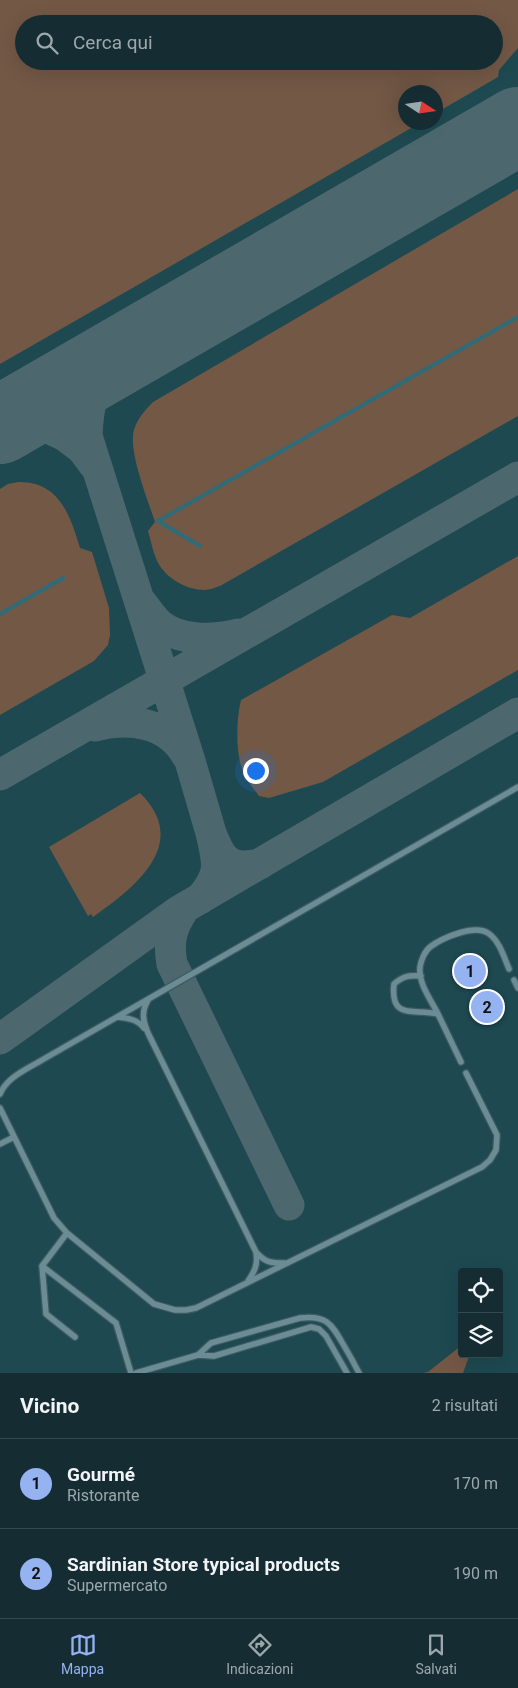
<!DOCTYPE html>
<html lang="it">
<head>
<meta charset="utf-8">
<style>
  body { margin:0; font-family:Roboto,sans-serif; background:#1e353a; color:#f1f3f6 }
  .controls { position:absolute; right:15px; bottom:15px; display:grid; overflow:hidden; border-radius:5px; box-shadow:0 5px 20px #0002 }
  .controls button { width:45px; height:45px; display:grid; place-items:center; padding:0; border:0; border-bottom:1px solid #34494d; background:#152d32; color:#f1f3f6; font:25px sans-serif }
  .compass { position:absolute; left:398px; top:85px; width:45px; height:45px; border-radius:50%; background:#152d32; box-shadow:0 5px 20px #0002; rotate:102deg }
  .you { position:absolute; left:255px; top:770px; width:18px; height:18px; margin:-12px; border:4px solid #fff; border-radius:50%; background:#1a73e8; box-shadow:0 0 0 8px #1a73e833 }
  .badge { display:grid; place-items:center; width:32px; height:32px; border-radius:50%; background:#95b2f1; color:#111; font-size:16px; font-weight:700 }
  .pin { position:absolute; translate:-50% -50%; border:2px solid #fff; box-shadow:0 1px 5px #0006 }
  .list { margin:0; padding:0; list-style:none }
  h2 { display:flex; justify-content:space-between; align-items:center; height:65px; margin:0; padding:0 20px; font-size:21px }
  h2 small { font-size:16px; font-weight:400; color:#9da8ac }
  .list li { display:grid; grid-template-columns:32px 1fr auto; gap:15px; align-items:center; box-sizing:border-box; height:90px; padding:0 20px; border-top:1px solid #34494d }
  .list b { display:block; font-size:19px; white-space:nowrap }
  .list p { margin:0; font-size:16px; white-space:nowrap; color:#9da8ac }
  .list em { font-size:16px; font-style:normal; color:#9da8ac }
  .icon { flex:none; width:28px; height:28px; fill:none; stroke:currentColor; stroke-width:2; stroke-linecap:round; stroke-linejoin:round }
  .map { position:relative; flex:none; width:518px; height:1373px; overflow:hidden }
  .search { position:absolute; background:#152d32; box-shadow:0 5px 20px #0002; left:15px; right:15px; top:15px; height:55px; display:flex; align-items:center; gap:12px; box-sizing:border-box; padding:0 18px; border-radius:28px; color:#9da8ac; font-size:19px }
  .sheet { height:245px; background:#152d32 }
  nav { display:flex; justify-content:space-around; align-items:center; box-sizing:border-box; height:70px; border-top:1px solid #34494d; background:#152d32; font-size:14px; color:#9da8ac }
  nav a { display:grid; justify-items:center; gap:2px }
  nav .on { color:#95b2f1 }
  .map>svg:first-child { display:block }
  .built { fill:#1e4951; fill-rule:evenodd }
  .green { fill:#735845; fill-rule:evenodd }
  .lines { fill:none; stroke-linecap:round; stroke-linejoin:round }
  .stream { stroke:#2e6c79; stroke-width:4 }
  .taxiway { stroke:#4c686e; stroke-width:31 }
  .runway { stroke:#4c686e; stroke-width:78 }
  .service-casing { stroke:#3d5a60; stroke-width:8 }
  .service { stroke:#6b8c94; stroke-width:5.5 }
</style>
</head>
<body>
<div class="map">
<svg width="518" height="1373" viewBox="0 0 518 1373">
  <rect width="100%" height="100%" fill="#1c3c43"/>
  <path class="built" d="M0,0H518V1373H0ZM24,24H494V61H24ZM406,92H436V122H406ZM462,1272H499V1354H462Z"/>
  <path class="green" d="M0,0H518V48L499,70L498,77L436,113V92H406V122L420,123L0,364ZM24,24H494V61H24Z
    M518,189V416L220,586C216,587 210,590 205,590C187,590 166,579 157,561C153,552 151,541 148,531L155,522C148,500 126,447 135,427C139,417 146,409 153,402Z
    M18,482C59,481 70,515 80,548L92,552L109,608L110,635L108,645L94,661L0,715V489L8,484Z
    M518,556V670L323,782L269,798L259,796C254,789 249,783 245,776C235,757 236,721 241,700L392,615L410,618Z
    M140,793C192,844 134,888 93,917L91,914L88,916L49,847Z
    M462,1345V1354H470L463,1373H422L428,1372Z"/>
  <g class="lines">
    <path class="stream" d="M200,546L158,521L518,317
      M0,614L63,578"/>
    <path class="taxiway" d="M150,338C139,346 118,357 109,367C91,387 88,411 87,436L190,761L211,833
      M0,430L21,424L44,426L65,436L82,449L94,465
      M142,603C147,610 153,618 159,624C180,642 214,640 238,634
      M95,726C129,717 168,722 187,756
      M0,775L518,477
      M200,899C222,873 218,864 211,833C221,859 228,871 260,864
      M184,909C171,928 168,942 172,964L289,1205
      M0,1039L177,912L518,713"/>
    <path class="runway" d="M0,425L518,126"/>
    <g class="service-casing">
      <path id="service" d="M421,976C409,975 403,976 394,984C390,1021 414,1008 438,1014C431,1000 418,983 420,967C421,960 425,951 430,947C442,938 474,924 488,933C499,940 504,957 509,969
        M514,980L518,988
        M148,1000C141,1012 143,1021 148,1033L256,1252C258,1264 255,1271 248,1281
        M438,1014L461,1062
        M117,1017C127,1018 137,1019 144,1028
        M0,1094C7,1077 27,1069 42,1060L518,787
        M0,1108L54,1218L67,1233
        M0,1144L14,1137
        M256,1252C266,1263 271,1263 285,1263
        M42,1266L46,1314L75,1337
        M198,1355L211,1343L300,1318C326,1315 331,1323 343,1344C349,1354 354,1363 359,1373
        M131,1373L116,1323L42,1266L67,1233L154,1304L175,1310H186L196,1308L482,1167L490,1160L496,1150L497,1135L466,1073
        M136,1373L198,1355L214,1356L311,1327L319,1329L326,1336L347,1373"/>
    </g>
    <use href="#service" class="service"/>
  </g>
</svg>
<div class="controls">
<button><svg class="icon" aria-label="locate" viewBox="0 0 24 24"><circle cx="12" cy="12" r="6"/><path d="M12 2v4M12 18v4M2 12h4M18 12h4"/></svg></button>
<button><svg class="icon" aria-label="layers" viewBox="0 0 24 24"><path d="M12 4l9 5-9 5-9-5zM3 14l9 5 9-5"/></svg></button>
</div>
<svg class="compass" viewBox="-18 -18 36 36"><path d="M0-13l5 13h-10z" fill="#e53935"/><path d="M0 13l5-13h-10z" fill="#9da8ac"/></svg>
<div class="you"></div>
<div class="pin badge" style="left:470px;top:971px">1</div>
<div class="pin badge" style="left:487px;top:1007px">2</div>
<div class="search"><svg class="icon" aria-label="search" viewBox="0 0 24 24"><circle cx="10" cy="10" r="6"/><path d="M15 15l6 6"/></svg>Cerca qui</div>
</div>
<section class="sheet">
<h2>Vicino<small>2 risultati</small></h2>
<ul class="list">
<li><span class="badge">1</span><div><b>Gourmé</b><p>Ristorante</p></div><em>170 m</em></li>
<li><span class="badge">2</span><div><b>Sardinian Store typical products</b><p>Supermercato</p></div><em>190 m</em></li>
</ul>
</section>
<nav>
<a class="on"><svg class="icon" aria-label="map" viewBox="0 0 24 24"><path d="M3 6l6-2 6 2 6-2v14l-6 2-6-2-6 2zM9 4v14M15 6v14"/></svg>Mappa</a>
<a><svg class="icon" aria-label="directions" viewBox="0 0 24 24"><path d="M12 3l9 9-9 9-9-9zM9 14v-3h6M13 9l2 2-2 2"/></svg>Indicazioni</a>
<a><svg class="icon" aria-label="saved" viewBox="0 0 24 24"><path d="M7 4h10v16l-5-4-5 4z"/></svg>Salvati</a>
</nav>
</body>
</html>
